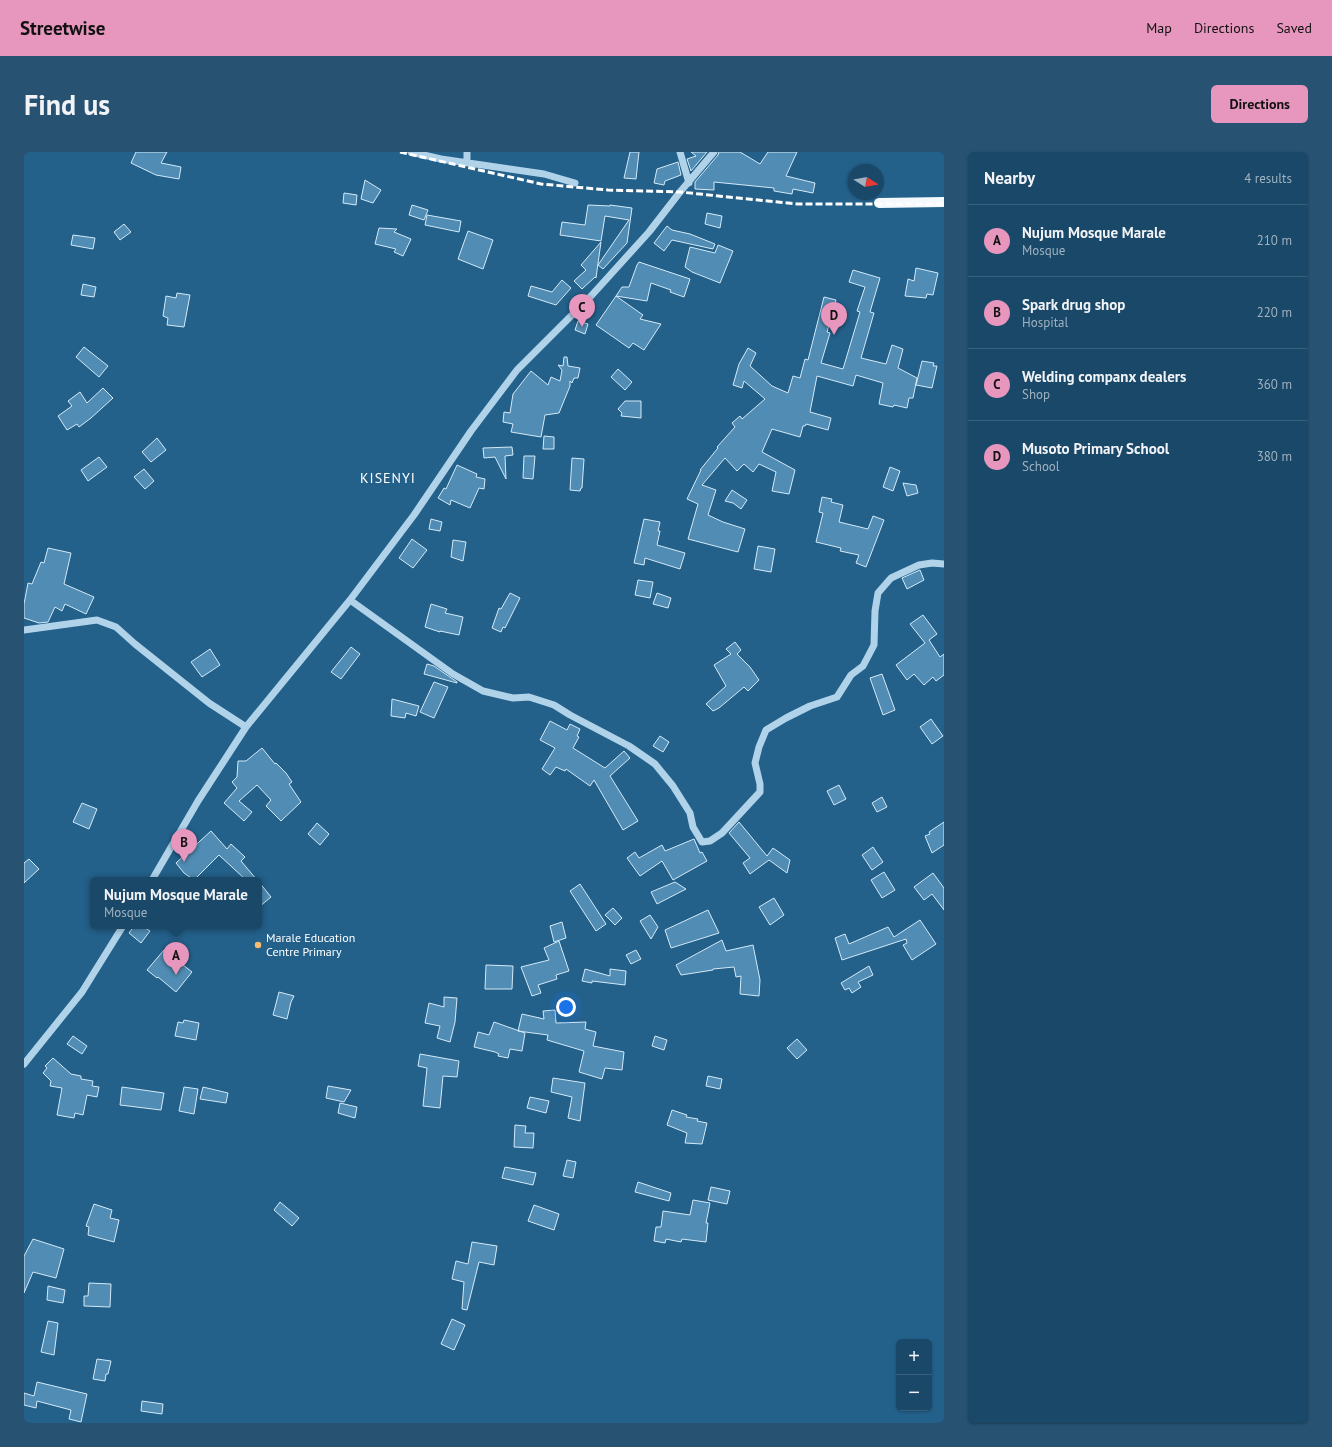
<!DOCTYPE html>
<html lang="en">
<head>
<meta charset="utf-8">
<style>
  body { margin:0; font-family:"PT Sans",sans-serif; background:#275271; color:#f1f3f6 }
  .controls { position:absolute; right:12px; bottom:12px; display:grid; overflow:hidden; border-radius:6px; box-shadow:0 1px 3px #0004 }
  .controls button { width:36px; height:36px; display:grid; place-items:center; padding:0; border:0; border-bottom:1px solid #38607c; background:#1a4868; color:#f1f3f6; font:20px sans-serif }
  .compass { position:absolute; left:824px; top:12px; width:36px; height:36px; border-radius:50%; background:#1a4868; box-shadow:0 1px 3px #0004; rotate:101deg }
  .you { position:absolute; left:542px; top:855px; width:14px; height:14px; margin:-10px; border:3px solid #fff; border-radius:50%; background:#1a73e8; box-shadow:0 0 0 6px #1a73e833 }
  .badge { display:grid; place-items:center; width:26px; height:26px; border-radius:50%; background:#e797bd; color:#111; font-size:13px; font-weight:700 }
  .pin { position:absolute; translate:-50% -33px; filter:drop-shadow(0 1px 2px #0008) }
  .pin::after { content:''; position:absolute; top:21px; width:14px; height:12px; background:inherit; clip-path:polygon(0 0,100% 0,50% 100%) }
  .popup { position:absolute; left:66px; top:725px; width:172px; height:52px; box-sizing:border-box; display:grid; place-content:center; border-radius:6px; background:#1a4868; filter:drop-shadow(0 1px 3px #0005); font-size:13px; white-space:nowrap; color:#9fb2c0 }
  .popup b { font-size:15px; color:#f1f3f6 }
  .popup::after { content:''; position:absolute; left:50%; top:100%; margin-left:-8px; border:8px solid transparent; border-top-color:#1a4868 }
  .list { margin:0; padding:0; list-style:none }
  h2 { display:flex; justify-content:space-between; align-items:center; height:52px; margin:0; padding:0 16px; font-size:17px }
  h2 small { font-size:13px; font-weight:400; color:#9fb2c0 }
  .list li { display:grid; grid-template-columns:26px 1fr auto; gap:12px; align-items:center; box-sizing:border-box; height:72px; padding:0 16px; border-top:1px solid #38607c }
  .list b { display:block; font-size:15px; white-space:nowrap }
  .list p { margin:0; font-size:13px; white-space:nowrap; color:#9fb2c0 }
  .list em { font-size:13px; font-style:normal; color:#9fb2c0 }
  .map { position:relative; flex:none; width:920px; height:1271px; overflow:hidden; border-radius:6px }
  header { display:flex; align-items:center; gap:24px; box-sizing:border-box; height:56px; padding:0 20px; background:#e797bd; color:#111 }
  header strong { font-size:19px }
  nav { display:flex; gap:22px; margin-inline-start:auto; font-size:14px }
  .intro { display:flex; align-items:center; justify-content:space-between; box-sizing:border-box; height:96px; padding:0 24px }
  h1 { margin:0; font-size:28px }
  .button { padding:10px 18px; border-radius:6px; background:#e797bd; color:#111; font-size:14px; font-weight:700 }
  main { display:flex; gap:24px; padding:0 24px }
  aside { flex:1; background:#1a4868; border-radius:6px; box-shadow:0 1px 3px #0004 }
  .map>svg:first-child { display:block }
  .building { fill:#508cb3; stroke:#d4eaf8 }
  .lines { fill:none; stroke-linecap:round; stroke-linejoin:round }
  .minor { stroke:#b0d3ea; stroke-width:7 }
  .major { stroke:#f4f9fe; stroke-width:10 }
  .rail { stroke:#fff; stroke-width:3; stroke-dasharray:7 3; stroke-linecap:butt }
  .poi-dot { fill:#f6bc72; stroke:#23608a; stroke-width:1.5 }
  .labels { text-anchor:middle; stroke-width:3.5; stroke-linejoin:round; paint-order:stroke }
  .poi-label { font-size:12px; fill:#fff; stroke:#23608a; text-anchor:start }
  .quarter-label { font-size:14px; letter-spacing:1px; fill:#fff; stroke:#23608a }
</style>
</head>
<body>
<header>
<strong>Streetwise</strong>
<nav><a>Map</a><a>Directions</a><a>Saved</a></nav>
</header>
<div class="intro"><h1>Find us</h1><a class="button">Directions</a></div>
<main>
<div class="map">
<svg width="920" height="1271" viewBox="0 0 920 1271">
  <rect width="100%" height="100%" fill="#23608a"/>
  <path class="building" d="M112,0H143L137,11L157,15L155,27L132,23L107,11Z
    M606,0H615L612,27L600,26Z
    M667,0H683L667,19L663,7L672,4Z
    M695,0H716L736,12L744,0H773L762,24L791,31L789,41L769,37L768,42L750,39V36L690,30V38L671,37V30L694,3Z
    M654,10L657,23L641,29L640,33L630,31L633,17Z
    M341,28L357,38L349,51L337,47Z
    M320,41L333,43L332,53L319,51Z
    M388,53L404,58L400,68L385,63Z
    M564,53L586,54V53L608,56L603,91L579,117L574,113L605,68L581,64L577,89L536,83L538,70L561,73Z
    M683,61L698,64L696,76L681,72Z
    M403,63L437,69L435,80L401,73Z
    M100,72L107,80L96,88L90,80Z
    M643,74L648,78L666,82L691,92L689,97L648,88L640,99L630,91Z
    M355,76L373,77L370,80L387,87L379,104L370,100L372,97L351,92Z
    M444,79L469,88L459,117L434,107Z
    M49,83L71,86L69,97L47,93Z
    M577,90L572,126L571,125L558,137L550,129L562,118L557,113Z
    M694,93L709,99L696,131L668,120L661,115L666,95L691,101Z
    M615,110L666,127L660,145L646,140L647,138L627,131L623,149L592,144L598,135H605L613,113Z
    M892,116L914,121L909,143L903,142L902,146L881,144L884,127L890,129Z
    M829,118L856,126L846,160L850,161L837,206L862,212L868,193L879,197L874,216L893,226L889,246H885L883,256L870,253L869,255L855,252L859,231L832,223L829,234L793,224L786,260L807,266L804,278L782,272L781,274H779L776,285L748,277L738,300L771,318L765,342L748,339L752,320L735,312L729,320L720,312L713,319L701,306L678,333L692,338L684,363L699,370L721,377L714,400L664,387L674,352L663,347L677,318H676L694,296L693,295L711,275L708,271L716,264L718,267L741,247L720,229L718,236L709,233L715,212L724,196L732,201L726,214L748,234L764,241L769,224L776,226L781,207L784,208L800,145L812,148L803,180L806,181L797,211L819,217L836,160L833,159L841,135L825,130Z
    M538,128L547,136L532,153L504,144L507,134L528,140Z
    M59,132L72,135L70,145L57,143Z
    M153,141L166,143L160,175L143,173L144,166L139,164L142,144L152,146Z
    M592,144L619,163L616,167L637,172L620,198L609,191L605,196L572,173Z
    M554,169L564,172L561,182L551,178Z
    M60,195L84,214L75,225L52,205Z
    M540,205H543L544,214L556,216L554,226H550L548,231L546,229V234L535,261L521,263L517,285L487,280L489,272L479,270L480,260L486,261L489,242L507,219L524,233L527,225L536,229L538,218L534,213L539,214Z
    M898,209L910,211L909,214H913L908,236L892,233Z
    M594,217L608,230L601,238L587,225Z
    M79,236L89,246L67,266L55,275L53,272L43,278L34,264L48,254L44,249L56,240L63,251Z
    M601,249H617V266L597,264L598,261L594,257Z
    M520,284L530,285V297H519Z
    M133,286L142,298L127,310L118,300Z
    M488,295L489,303L481,304L482,327L471,305L460,306L459,296Z
    M500,304H511L509,327L499,326Z
    M75,305L83,315L64,329L57,318Z
    M548,306L560,307L558,336H557L556,339L546,338Z
    M433,313L453,322L452,325L461,327L460,337L455,336L446,356L427,348L426,353L414,346L420,336L422,337Z
    M866,315L876,319L869,339L859,335Z
    M120,317L130,329L121,337L110,325Z
    M879,331L892,333L894,341L883,344Z
    M708,338L723,348L717,357L709,351L701,349Z
    M798,345L808,347L807,350L819,353L815,370L844,377L849,364L860,368L842,415L832,411L835,403L816,399L817,396L792,390L799,361L795,360Z
    M407,367L418,370L416,379L405,377Z
    M620,367L636,370L634,379H636L633,393L661,401L656,417L621,406L620,413L610,411Z
    M388,387L403,398L389,416L375,406Z
    M429,388L442,390L439,409L427,405Z
    M734,394L751,397L747,420L730,417Z
    M24,396L47,401L40,432L70,445L62,462L41,452L38,459L31,455L24,470L15,471L0,466V452L4,431L8,432L17,410L20,411Z
    M896,418L900,428L883,437L878,426Z
    M614,428L629,430L626,446L611,443Z
    M486,441L496,446L481,476L479,475L477,480L468,476L475,456L477,457Z
    M633,441L647,446L644,456L629,452Z
    M407,452L423,457L421,461L439,465L435,483L416,479V480L401,475Z
    M899,463L913,482L905,488L916,505L920,502V523L912,529L909,525L900,533L890,522L883,528L872,513L901,491L886,472Z
    M711,490L717,498L713,502L726,515L735,528L724,539L720,535L695,556L689,559L682,552L702,534L690,513L707,502L702,497Z
    M327,495L336,502L317,527L307,520Z
    M186,497L196,513L178,525L167,510Z
    M403,512L410,514L433,530V531L400,522Z
    M858,522L871,558L859,563L846,526Z
    M410,530L424,535L410,566L396,560Z
    M368,547L395,554L392,564L382,561L381,566L367,564Z
    M907,567L919,584L908,592L896,575Z
    M526,569L543,578L546,572L556,577L553,584L555,585L549,596L581,616L600,599L606,606L586,624L614,669L599,678L570,628L566,634L542,617L541,619L532,615L526,623L518,617L531,596L516,588Z
    M636,584L645,590L639,600L629,594Z
    M238,596L251,612L252,611L262,621L268,630L265,632L277,650L257,669L242,654L247,648L233,633L215,649L228,660L220,669L200,651L213,636L208,630L213,625L214,609H222Z
    M815,633L822,647L810,653L803,639Z
    M858,645L863,655L853,660L848,651Z
    M58,651L73,657L65,677L49,670Z
    M715,670L743,704L749,696L766,708L763,721L745,708L726,722L719,711L726,706L705,681Z
    M920,670V693L908,701L901,684L906,682L905,680Z
    M293,671L305,682L296,693L284,682Z
    M187,679L203,697L207,692L221,705L217,709L233,728H222L195,703L170,728L160,721L152,711Z
    M670,687L676,701L678,700L683,709L649,728L638,709L616,724L603,706L611,700L615,706L638,693L641,699Z
    M849,695L859,710L848,718L838,703Z
    M5,707L15,717L0,731V711Z
    M860,720L871,738L858,746L847,728Z
    M909,721L920,736V758L908,742L900,748L890,735Z
    M235,730L247,745L235,755Z
    M651,730L662,737L633,752L627,740Z
    M556,732L582,772L572,779L546,739Z
    M750,746L760,763L746,773L735,755Z
    M589,756L598,766L591,773L581,763Z
    M684,758L695,781L647,796L641,778Z
    M626,763L634,775L627,787L616,769Z
    M896,768L912,792L888,808L879,793L883,791L882,787L818,808L811,786L821,782L825,792L864,775L870,785Z
    M538,770L542,786L530,790L526,774Z
    M110,774H118L126,779L117,791L105,781Z
    M698,788L702,799L729,793L736,828L735,844L716,842L717,824L712,825L710,815L689,817V818L657,823L652,813Z
    M535,789L545,819L532,823L533,827L514,833L517,841L508,844L497,815L525,808L520,796Z
    M140,798L168,820L152,840L134,825L133,826L123,818Z
    M612,798L617,807L607,812L602,803Z
    M462,813L489,814L488,837H461Z
    M845,814L849,823L834,830L837,835L828,841L825,836L821,838L817,831Z
    M561,817L586,824V817L602,819L601,833L568,829V831L558,829Z
    M255,840L270,844L267,850L263,867L249,863Z
    M420,845L433,846L431,870L426,890L413,886L416,874L401,871L405,851L420,855Z
    M531,858L532,871L562,870L561,877L572,880L569,894L600,900L598,918L581,916L578,927L555,920L560,899L523,888L524,883L494,879L498,862L520,867L519,859Z
    M160,868L175,871L172,888L151,884L154,870L159,871Z
    M470,870L501,881L498,899L486,897L484,906L474,904L475,902L471,900L450,895L454,880L465,883Z
    M49,884L63,894L58,902L43,892Z
    M631,884L643,888L640,898L628,894Z
    M773,887L783,898L773,907L763,896Z
    M396,902L435,909L433,925L419,924L416,956L399,954L403,916L394,914Z
    M29,906L47,922L57,924V927L69,929L68,934L75,935L73,945L63,943L59,963L51,961L50,966L33,963L38,936L26,934L27,929L19,921L23,916L21,914Z
    M684,924L698,927L696,937L682,934Z
    M529,926L561,931L556,969L544,966L548,945L527,940Z
    M304,934L327,938L320,950L302,946Z
    M98,935L140,941L137,958L96,953Z
    M160,935L174,937L170,962L155,959Z
    M179,935L204,941L202,951L176,947Z
    M506,945L525,949L522,961L503,956Z
    M316,951L333,955L331,966L314,961Z
    M648,958L663,963L662,965L674,967L673,969L683,971L678,992L661,991L663,981L643,973Z
    M491,973L502,974L501,981H510L509,996L490,995Z
    M543,1008L552,1010L549,1026L539,1024Z
    M481,1015L512,1021L509,1033L478,1026Z
    M614,1030L647,1041L645,1049L611,1040Z
    M687,1035L706,1039L703,1052L684,1048Z
    M669,1048L686,1051L682,1071H684L682,1090L658,1087L657,1090L642,1087L641,1091L630,1089L632,1075H637L639,1059L666,1063Z
    M256,1050L275,1066L268,1074L250,1058Z
    M70,1052L88,1058L86,1066L95,1068L90,1090L64,1083L65,1075L62,1074Z
    M510,1053L535,1062L530,1078L504,1069Z
    M9,1087L40,1097L32,1126L9,1120L0,1141V1104Z
    M448,1090L473,1094L470,1113L455,1110L443,1158L438,1157L440,1130L428,1127L432,1109L444,1112Z
    M65,1131L87,1132L86,1155L60,1154V1144H64Z
    M24,1134L41,1138L39,1151L23,1148Z
    M428,1167L441,1173L430,1198L417,1192Z
    M24,1169L34,1171L30,1203L17,1200Z
    M73,1207L87,1209L84,1222H82L81,1229L69,1227Z
    M13,1230L63,1242L57,1270L45,1267L47,1258L13,1249L12,1256L0,1253V1241L10,1244Z
    M118,1249L139,1252L138,1262L117,1259Z"/>
  <g class="lines">
    <path class="minor" d="M387,0L417,7L520,22L551,31
      M656,0L665,31
      M443,10V0
      M326,448L429,522L459,539L489,546L505,545L530,553L546,563L605,594L631,612L649,634L666,661L669,675L678,690L686,689L698,681L736,640V632L731,611L735,595L742,578L762,566L786,554L813,545L827,523L839,514L850,493L851,459L854,441L867,426L895,413L908,411L920,412
      M0,478L73,468L92,475L111,492L185,551L222,575
      M128,728L174,649L222,575L326,448L390,363L447,279L493,218L568,143L625,80L656,40L690,0
      M0,912L58,840L99,774"/>
    <path class="major" d="M855,51L920,50"/>
    <path class="rail" d="M376,0L517,32L584,38L656,40L773,52H920"/>
  </g>
  <circle class="poi-dot" cx="234" cy="793" r="4"/>
  <g class="labels">
    <g class="poi-label">
      <text x="242" y="790">Marale Education<tspan x="242" dy="14">Centre Primary</tspan></text>
    </g>
    <g class="quarter-label">
      <text x="364" y="331">KISENYI</text>
    </g>
  </g>
</svg>
<div class="controls">
<button>+</button>
<button>−</button>
</div>
<svg class="compass" viewBox="-18 -18 36 36"><path d="M0-13l5 13h-10z" fill="#e53935"/><path d="M0 13l5-13h-10z" fill="#9fb2c0"/></svg>
<div class="you"></div>
<div class="pin badge" style="left:152px;top:823px">A</div>
<div class="popup"><b>Nujum Mosque Marale</b>Mosque</div>
<div class="pin badge" style="left:160px;top:710px">B</div>
<div class="pin badge" style="left:558px;top:175px">C</div>
<div class="pin badge" style="left:810px;top:183px">D</div>
</div>
<aside>
<h2>Nearby<small>4 results</small></h2>
<ul class="list">
<li><span class="badge">A</span><div><b>Nujum Mosque Marale</b><p>Mosque</p></div><em>210 m</em></li>
<li><span class="badge">B</span><div><b>Spark drug shop</b><p>Hospital</p></div><em>220 m</em></li>
<li><span class="badge">C</span><div><b>Welding companx dealers</b><p>Shop</p></div><em>360 m</em></li>
<li><span class="badge">D</span><div><b>Musoto Primary School</b><p>School</p></div><em>380 m</em></li>
</ul>
</aside>
</main>
</body>
</html>
